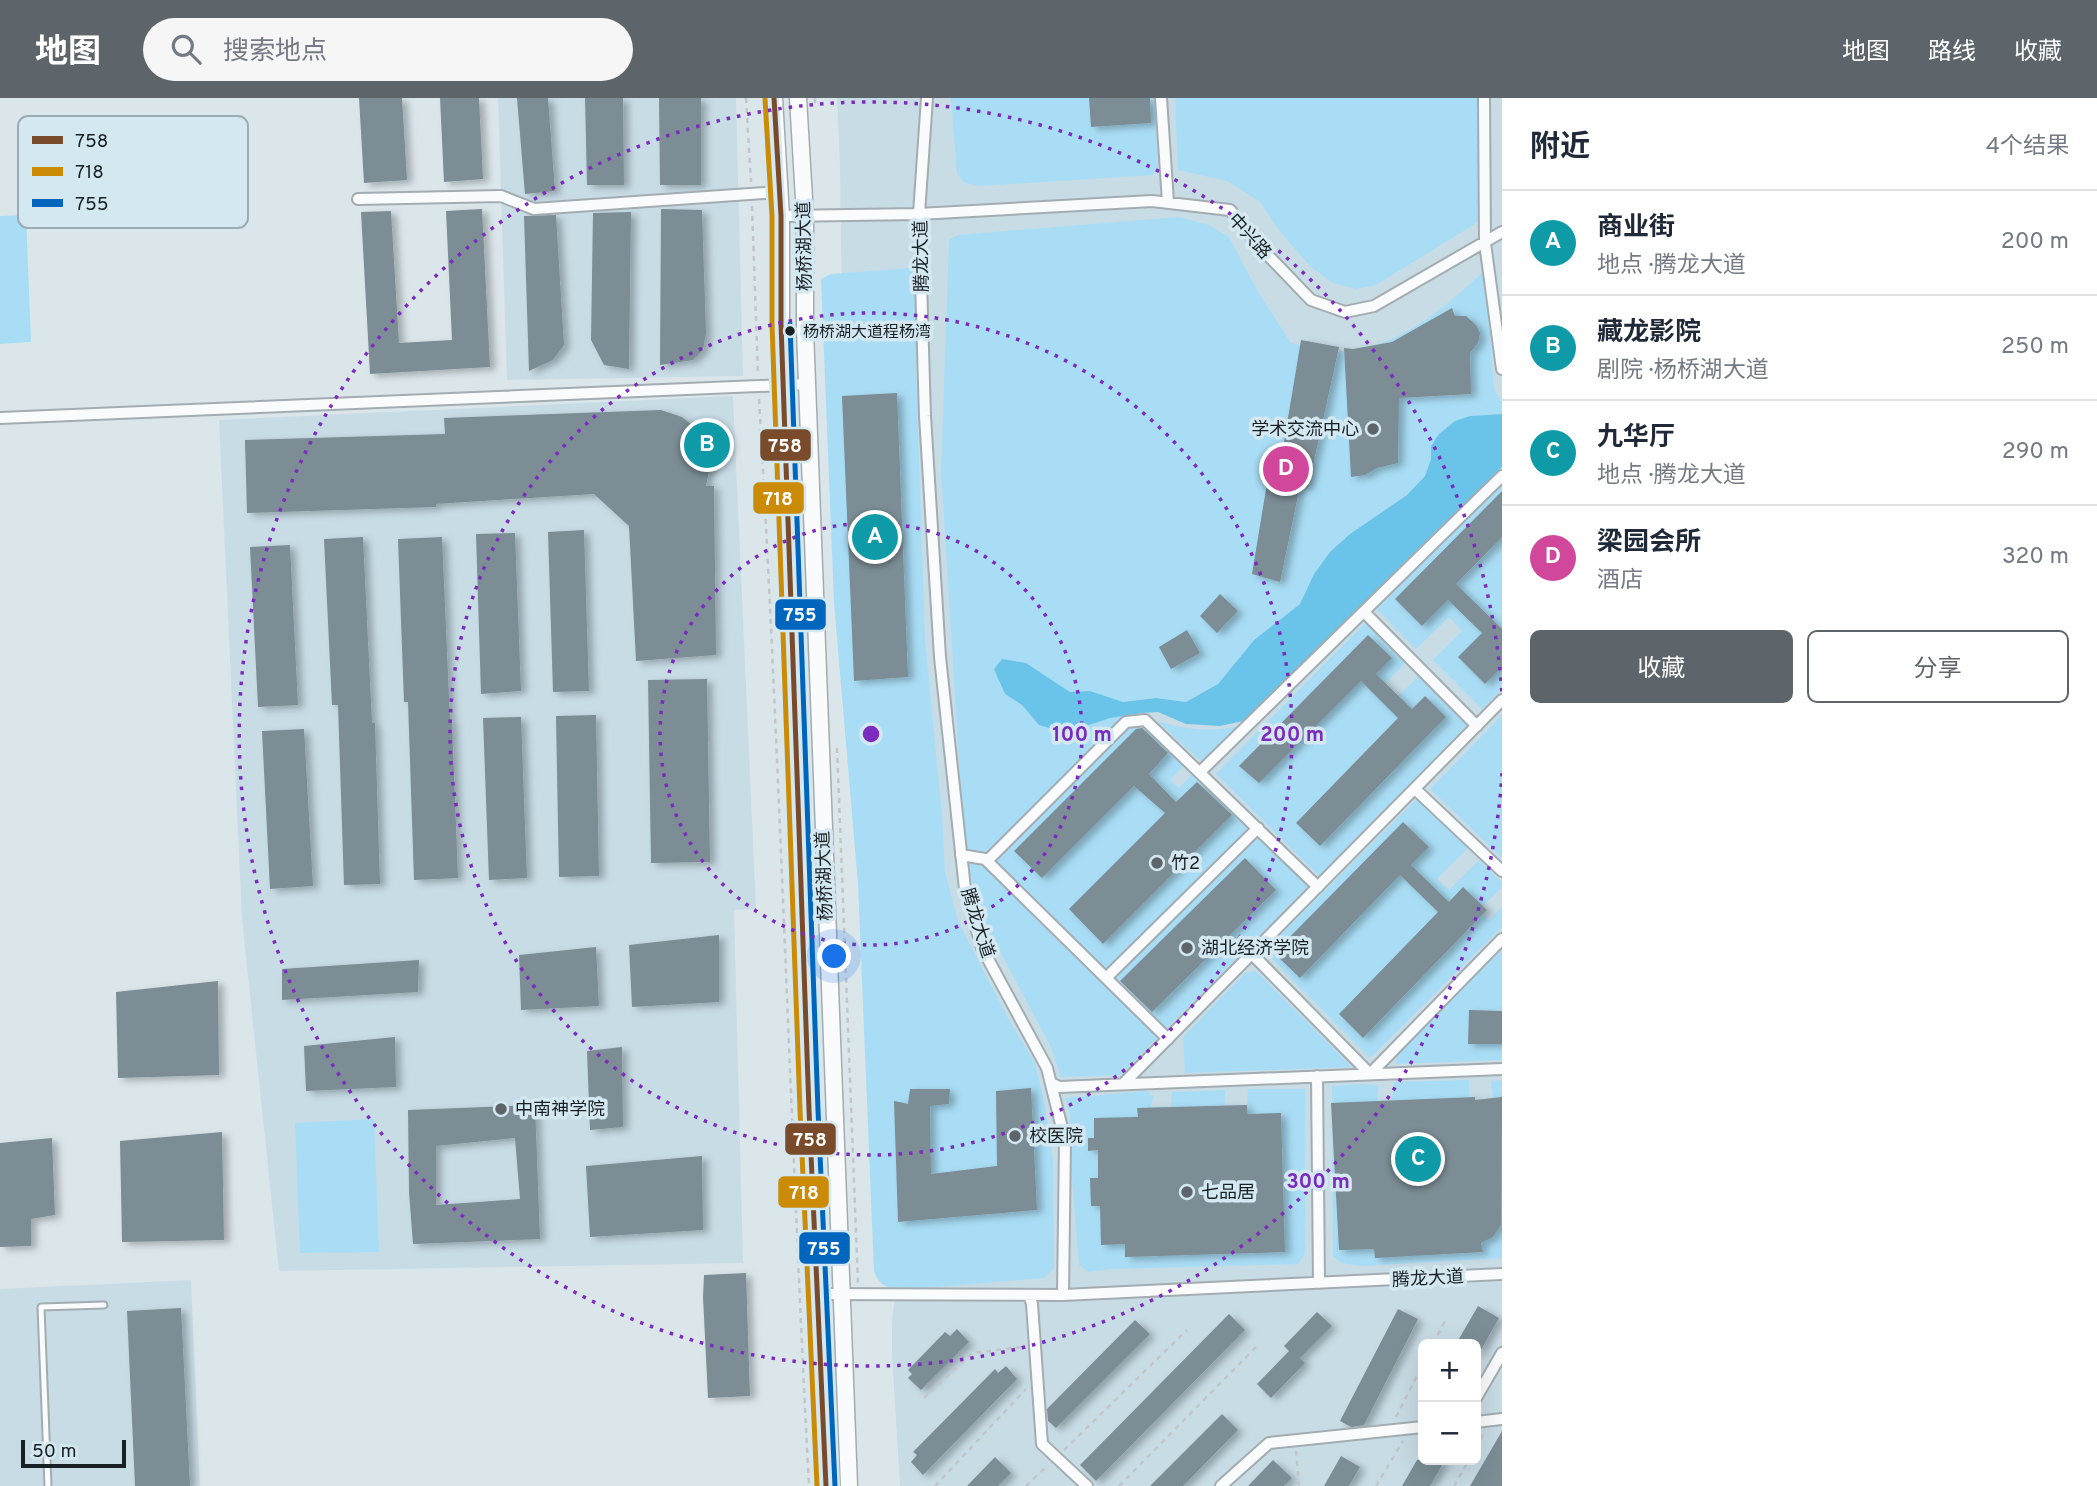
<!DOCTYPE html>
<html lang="zh">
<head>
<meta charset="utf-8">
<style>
  body { margin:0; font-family:Overpass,"Noto Sans SC",sans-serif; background:#f6f6f7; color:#1f2937 }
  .controls { position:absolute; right:21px; bottom:21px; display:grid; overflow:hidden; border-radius:10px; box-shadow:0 7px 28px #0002 }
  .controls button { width:63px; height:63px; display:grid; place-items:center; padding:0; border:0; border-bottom:2px solid #e0e1e3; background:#fff; color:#1f2937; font:35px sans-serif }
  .scale { position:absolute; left:21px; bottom:18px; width:105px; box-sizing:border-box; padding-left:7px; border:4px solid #192024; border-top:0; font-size:19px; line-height:24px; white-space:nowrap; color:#192024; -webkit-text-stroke:5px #d4e8f2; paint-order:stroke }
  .you { position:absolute; left:835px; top:859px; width:24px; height:24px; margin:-18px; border:5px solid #fff; border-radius:50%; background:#1a73e8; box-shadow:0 0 0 10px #1a73e833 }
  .badge { display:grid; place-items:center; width:46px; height:46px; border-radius:50%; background:#5d656a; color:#fff; font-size:23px; font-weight:700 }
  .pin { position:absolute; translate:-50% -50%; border:4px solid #fff; box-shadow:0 2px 7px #0006 }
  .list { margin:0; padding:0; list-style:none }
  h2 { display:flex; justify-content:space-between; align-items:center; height:91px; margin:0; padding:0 28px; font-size:30px }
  h2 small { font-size:23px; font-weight:400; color:#747a83 }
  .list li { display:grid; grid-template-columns:46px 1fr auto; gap:21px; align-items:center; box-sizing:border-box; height:105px; padding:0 28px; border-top:2px solid #e0e1e3 }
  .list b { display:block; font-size:26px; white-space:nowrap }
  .list p { margin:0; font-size:23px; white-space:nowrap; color:#747a83 }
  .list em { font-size:23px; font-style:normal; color:#747a83 }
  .actions { display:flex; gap:14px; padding:21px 28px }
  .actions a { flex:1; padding:16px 0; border:2px solid #5d656a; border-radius:10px; text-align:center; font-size:24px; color:#5d656a }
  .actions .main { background:#5d656a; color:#fff }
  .icon { flex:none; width:38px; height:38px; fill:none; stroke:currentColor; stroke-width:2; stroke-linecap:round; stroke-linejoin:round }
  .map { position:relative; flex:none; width:1502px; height:1388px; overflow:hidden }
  header { display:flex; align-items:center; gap:42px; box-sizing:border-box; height:98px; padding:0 35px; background:#5d656a; color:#fff }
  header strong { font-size:33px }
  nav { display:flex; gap:38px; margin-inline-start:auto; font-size:24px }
  .search { width:490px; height:63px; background:#f6f6f7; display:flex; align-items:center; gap:18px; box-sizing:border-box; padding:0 24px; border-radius:38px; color:#747a83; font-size:26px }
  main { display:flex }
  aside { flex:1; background:#fff }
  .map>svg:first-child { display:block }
  .built { fill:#c8dce6; fill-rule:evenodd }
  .green { fill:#a9ddf5 }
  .water { fill:#6ac4e9 }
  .building { fill:#7b8d95; fill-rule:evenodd; filter:url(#shadow) }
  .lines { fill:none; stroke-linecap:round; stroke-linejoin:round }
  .lane-casing { stroke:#a3acb0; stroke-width:9 }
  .street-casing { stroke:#a3acb0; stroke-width:14 }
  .secondary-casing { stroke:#a3acb0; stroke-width:19 }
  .path { stroke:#c2c6c8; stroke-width:2.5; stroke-dasharray:5 5; stroke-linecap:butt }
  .lane { stroke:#fafbfc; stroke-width:5 }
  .street { stroke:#fafbfc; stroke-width:10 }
  .secondary { stroke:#fafbfc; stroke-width:16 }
  .bus-1-casing { stroke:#d4e8f2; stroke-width:10 }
  .bus-2-casing { stroke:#d4e8f2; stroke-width:10 }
  .bus-3-casing { stroke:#d4e8f2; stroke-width:10 }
  .bus-1 { stroke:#7a4b2a; stroke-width:5 }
  .bus-2 { stroke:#cb8b07; stroke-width:5 }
  .bus-3 { stroke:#0065bd; stroke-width:5 }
  .ring { fill:none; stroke:#7b2cbf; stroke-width:3.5; stroke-dasharray:3.5 7 }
  .bus-dot { fill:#192024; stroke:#d4e8f2; stroke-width:2.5 }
  .poi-dot { fill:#5d656a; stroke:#d4e8f2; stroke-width:2.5 }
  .labels { text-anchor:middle; stroke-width:7; stroke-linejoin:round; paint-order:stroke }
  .bus-label { font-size:16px; fill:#192024; stroke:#d4e8f2; text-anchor:start }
  .street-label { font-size:18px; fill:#192024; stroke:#d4e8f2 }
  .poi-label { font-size:18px; fill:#192024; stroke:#d4e8f2; text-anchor:start }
  .key { fill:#d4e8f2; stroke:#9cacb4; stroke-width:2 }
  .key-label { font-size:19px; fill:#192024 }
  .centre { fill:#7b2cbf; stroke:#d4e8f2; stroke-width:3.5 }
  .ring-label { font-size:21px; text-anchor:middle; font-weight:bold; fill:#7b2cbf; stroke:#d4e8f2; stroke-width:7; stroke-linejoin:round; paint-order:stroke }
  .line-badge { stroke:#d4e8f2; stroke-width:2.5 }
  .badge-label { font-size:19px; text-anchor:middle; font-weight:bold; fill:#fff }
</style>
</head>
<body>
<header>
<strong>地图</strong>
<div class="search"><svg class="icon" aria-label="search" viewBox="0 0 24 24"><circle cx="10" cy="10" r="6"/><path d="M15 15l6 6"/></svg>搜索地点</div>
<nav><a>地图</a><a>路线</a><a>收藏</a></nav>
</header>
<main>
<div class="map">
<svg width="1502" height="1388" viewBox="0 0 1502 1388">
  <defs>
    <filter id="shadow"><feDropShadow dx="5.5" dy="3" stdDeviation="3.5" flood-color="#0004"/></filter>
  </defs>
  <rect width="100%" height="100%" fill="#dbe6eb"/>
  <path class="built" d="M498,0H736L743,278L507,282Z
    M837,0H1502V1388H900L892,1257V1224L898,1171L846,530L840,68ZM1423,1246H1476V1362H1423Z
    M733,298L756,811L734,812L743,1165L279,1173L242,821L219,322Z
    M191,1182L200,1388H0V1191Z"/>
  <path class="green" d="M951,0H1154L1158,70L1153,77L979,88L965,85L957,76Z
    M1175,0H1479L1483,121L1376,187L1355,191L1333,185L1311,169L1282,136L1259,103L1227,83L1178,72Z
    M26,117L31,244L0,246V118Z
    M1179,119L1209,127L1229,139L1258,194L1291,245C1308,249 1328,255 1346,253C1402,248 1445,209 1485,172L1494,292L1502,303V316L1470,318L1455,323L1439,336L1431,348V361L1425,378L1407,397L1350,436L1330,454L1314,476L1300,506L1254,542L1218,586L1186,604L1156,600L1123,604L1090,593L1070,594L1026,565L1005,596L1022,607L1039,627L1124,618L1126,624L987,763L1109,883L1257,737L1309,787L1121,977L1061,979L1051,949L982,820L965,757L941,373L949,142L958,137Z
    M910,170L916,177V271L925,541L942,717L945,774L958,823L1008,920L1035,965L1044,1002L1053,1062L1054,1170L1044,1180L900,1192C886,1190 880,1187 874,1174L858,786L834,505L821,181L831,176Z
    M1502,379V591L1482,611L1433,562L1462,533L1449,519L1416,551L1374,508Z
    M1365,525L1406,564L1386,585L1398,598L1420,577L1469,625L1319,778L1216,676Z
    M1142,615L1188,663L1170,682L1179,690L1196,672L1252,730L1105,873L994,762Z
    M1502,617V760L1430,691Z
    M1157,623C1189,632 1211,635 1243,627L1204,666Z
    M1418,700L1468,750L1437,781L1449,792L1479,762L1502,784V789L1479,812L1489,822L1502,809V829L1370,960L1264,853Z
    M1502,849V962L1396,966L1397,957Z
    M1256,873L1352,969L1185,975L1183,939L1245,875Z
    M1469,982L1471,1043L1497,1039L1491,983L1502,982V1160L1361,1168L1342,1165L1333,1158L1332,988L1361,986L1379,988L1377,1003L1392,1002L1394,984Z
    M1248,991H1305V1155L1298,1166L1112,1171L1088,1174L1079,1167L1070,1055V1016L1065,1000L1146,993L1153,998L1151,1009H1171L1172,994L1225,992V1007H1247Z
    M374,1021L379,1154L300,1155L295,1025Z"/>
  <path class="water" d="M1502,316V369L1248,622L1220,628L1186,626L1158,614L1142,615L1110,620L1083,629L1055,632L1039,627L1022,607L1005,596L994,571L1002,561L1026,565L1070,594L1090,593L1123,604L1156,600L1186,604L1218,586L1254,542L1300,506L1314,476L1330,454L1350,436L1407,397L1425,378L1431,361V348L1439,336L1455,323L1470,318Z"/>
  <path class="building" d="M359,0H402L407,82L364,85Z
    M440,0H479L483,81L444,84Z
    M517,0H548L555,93L525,96Z
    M585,0H623L624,87H587Z
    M659,0H701V87H660Z
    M1089,0H1150L1151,25L1091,29Z
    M482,111L490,269L370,276L361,114L391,113L399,245L452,242L446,113Z
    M661,111L702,112L706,235L703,252L693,262L660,267Z
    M631,114L629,271L604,267L591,242L593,115Z
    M556,117L564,247L553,262L529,273L524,118Z
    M1452,210L1455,218H1466L1476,227L1480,235L1478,245L1470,255L1471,296L1399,300L1398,365L1377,370L1365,377L1351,379L1344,250L1353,251L1392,244Z
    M1301,242L1339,249L1308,390L1300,388L1280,484L1252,476L1271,361L1281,362Z
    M897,295L908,579L854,583L842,298Z
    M661,312L682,319L696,330L707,347L710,368L706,388H714L716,557L636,563L629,428L594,396L436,406V409L247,415L245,342L445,336L444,320Z
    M1502,393V439L1456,486L1502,531V569L1485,586L1458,559L1482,535L1448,502L1422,528L1395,501Z
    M584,432L589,593L553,594L548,434Z
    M515,435L521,593L481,596L476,436Z
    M363,439L372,625H375L380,786L344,787L338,607H332L324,441Z
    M442,439L450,622H452L458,780L414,782L408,604H404L398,441Z
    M290,447L298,607L258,609L250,449Z
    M1220,496L1238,513L1217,535L1200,518Z
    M1187,532L1200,555L1171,571L1159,549Z
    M1368,537L1392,560L1376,576L1412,611L1425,598L1446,619L1320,748L1296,725L1398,620L1361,583L1259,685L1239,668Z
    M707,581L710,764L651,765L648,582Z
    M596,617L599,778L559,779L556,618Z
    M521,619L527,780L489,782L483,620Z
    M1142,630L1168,655L1149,676L1176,704L1197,684L1232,717L1103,846L1069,811L1165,715L1134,688L1042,780L1014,753L1136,631Z
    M304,631L313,788L270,791L262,633Z
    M1403,724L1429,749L1411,767L1449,804L1463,789L1487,812L1363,940L1339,916L1438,814L1400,777L1300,880L1274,855Z
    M1245,760L1276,792L1152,914L1120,883Z
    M719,837V904L632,909L629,847Z
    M596,849L599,908L521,912L519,857Z
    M419,862L418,894L282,902V871Z
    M218,883L219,977L118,980L116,894Z
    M1469,912L1502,913V946H1468Z
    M395,939L396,989L306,993L304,948Z
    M622,949L623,1029L590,1032L587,953Z
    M1031,990L1037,1112L898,1124L894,1003L908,1006L910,991H950L949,1006L930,1008L931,1076L997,1068L996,993Z
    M1475,999V1002L1502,999L1501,1127L1493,1139L1481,1145L1483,1154L1375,1160L1374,1151L1339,1152L1331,1005Z
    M535,1007L540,1141L413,1146L409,1094L408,1012ZM515,1040L520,1101L436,1107V1048Z
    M1247,1007V1016L1281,1015L1285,1154L1125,1159V1146L1101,1147L1100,1108H1091L1090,1080H1098V1052L1088,1053V1040H1094V1020L1138,1019L1137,1010Z
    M222,1034L224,1142L122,1144L120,1043Z
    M52,1040L55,1117L31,1121V1148L0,1149V1045Z
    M702,1058L703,1132L590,1139L586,1068Z
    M746,1175L750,1298L708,1300L703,1199L704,1177Z
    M1478,1208L1499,1220L1476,1261V1246H1456Z
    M181,1210L190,1388H135L127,1213Z
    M1398,1211L1418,1221L1364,1327L1351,1329L1340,1323Z
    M1317,1214L1332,1228L1300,1260L1305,1265L1271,1300L1257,1286L1289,1253L1284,1248Z
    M1229,1216L1245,1232L1096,1383L1080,1367Z
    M1135,1222L1150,1236L1056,1330L1048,1323L1047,1311Z
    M957,1231L969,1244L921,1292L908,1280L912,1276L908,1272L945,1234L950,1238Z
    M1006,1268L1017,1281L923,1377L911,1364L917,1357L913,1354L995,1271L998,1275Z
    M1222,1316L1238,1332L1183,1388H1150Z
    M1502,1333V1388H1470Z
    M1341,1358L1360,1369L1349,1388H1324Z
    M995,1359L1011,1375L998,1388H967Z
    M1273,1362L1292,1380L1284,1388H1248Z
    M1417,1362H1445L1430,1388H1402Z"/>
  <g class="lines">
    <g class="lane-casing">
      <path id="lane" d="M48,1388L41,1209L104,1207"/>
    </g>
    <g class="street-casing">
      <path id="street" d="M927,0L919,116L925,318L940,559L965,791L982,850L1047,970L1065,1042L1063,1197
        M1161,0L1168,104
        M1484,0L1485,145L1502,271
        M358,101L501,98L534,111L779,94
        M781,118L919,116L1152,103L1230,112L1260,149L1311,202L1345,214L1374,208L1502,134
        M0,320L807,286
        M1365,515L1477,628
        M1200,674L1502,378
        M1415,691L1502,773
        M961,757L985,761L1168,941
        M987,763L1126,624L1145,622L1318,789
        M1252,856L1370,976L1502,841
        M1106,880L1258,730
        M1317,978L1319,1185
        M1051,985L1059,989L1502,971
        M1124,985L1502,602
        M817,1196L1063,1197L1502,1176
        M1029,1197L1032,1206L1042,1346L1087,1388
        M1476,1300L1502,1255
        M1476,1324L1502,1321
        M1221,1388L1269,1345L1423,1329"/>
    </g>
    <g class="secondary-casing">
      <path id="secondary" d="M774,0L781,118V226L809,1012L826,1388
        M798,0L805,118V232L849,1388"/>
    </g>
    <path class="path" d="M746,0L751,84
      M815,0V10
      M752,108L758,276
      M759,301C780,663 790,1026 809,1388
      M837,650L858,1185
      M1433,1246L1445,1223
      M924,1300L972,1255L1022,1249
      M1396,1319L1423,1266
      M1476,1349L1483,1337
      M1064,1352L1187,1232
      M1296,1353L1299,1388
      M935,1388L1026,1291
      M1026,1388L1047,1368
      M1119,1388L1259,1246
      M1376,1388L1403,1343
      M1454,1388L1469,1362"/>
    <use href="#lane" class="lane"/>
    <use href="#street" class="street"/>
    <use href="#secondary" class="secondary"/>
    <g class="bus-1-casing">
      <path id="bus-1" d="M774,0L781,118V226L809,1012L826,1388"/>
    </g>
    <g class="bus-2-casing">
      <path id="bus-2" d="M765,1L772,118V226L800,1012L817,1388"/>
    </g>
    <g class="bus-3-casing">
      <path id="bus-3" d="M790,226L818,1012L835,1388"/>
    </g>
    <use href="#bus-1" class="bus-1"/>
    <use href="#bus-2" class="bus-2"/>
    <use href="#bus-3" class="bus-3"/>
  </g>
  <g class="ring">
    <circle cx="871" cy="636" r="211"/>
    <circle cx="871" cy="636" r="421"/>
    <path d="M1502 675A632 632 0 1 1 1502 597"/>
  </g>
  <circle class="bus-dot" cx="790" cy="233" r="6"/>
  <g class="poi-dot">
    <circle cx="1373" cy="331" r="7"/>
    <circle cx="1157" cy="765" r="7"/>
    <circle cx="1187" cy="850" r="7"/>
    <circle cx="501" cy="1011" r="7"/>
    <circle cx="1015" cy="1038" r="7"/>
    <circle cx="1187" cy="1094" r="7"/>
  </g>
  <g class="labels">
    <g class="bus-label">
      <text x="803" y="239">杨桥湖大道程杨湾</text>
    </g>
    <g class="street-label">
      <text transform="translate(1250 138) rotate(48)" y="6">中兴路</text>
      <text transform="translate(804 148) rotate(-91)" y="6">杨桥湖大道</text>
      <text transform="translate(921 158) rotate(-91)" y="6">腾龙大道</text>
      <text transform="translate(824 778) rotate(-92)" y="6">杨桥湖大道</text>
      <text transform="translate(978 825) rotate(72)" y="6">腾龙大道</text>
      <text transform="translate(1428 1180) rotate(-3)" y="6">腾龙大道</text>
    </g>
    <g class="poi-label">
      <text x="1359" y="337" text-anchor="end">学术交流中心</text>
      <text x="1171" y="771">竹2</text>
      <text x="1201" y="856">湖北经济学院</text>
      <text x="515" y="1017">中南神学院</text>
      <text x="1029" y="1044">校医院</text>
      <text x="1201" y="1100">七品居</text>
    </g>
  </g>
  <rect x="18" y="18" width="230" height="112" rx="10" class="key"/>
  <rect x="32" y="38" width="31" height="8" fill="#7a4b2a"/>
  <rect x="32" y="69" width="31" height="9" fill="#cb8b07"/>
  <rect x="32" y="101" width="31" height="8" fill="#0065bd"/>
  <g class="key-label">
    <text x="75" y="49">758</text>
    <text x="75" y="80">718</text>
    <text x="75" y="112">755</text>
  </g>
  <circle cx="871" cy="636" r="10" class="centre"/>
  <g class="ring-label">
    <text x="1082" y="643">100 m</text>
    <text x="1292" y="643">200 m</text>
    <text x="1318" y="1090">300 m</text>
  </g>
  <g class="line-badge">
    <rect x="759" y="330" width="53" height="34" rx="7" fill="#7a4b2a"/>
    <rect x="752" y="383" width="53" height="34" rx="7" fill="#cb8b07"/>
    <rect x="774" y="500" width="53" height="33" rx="7" fill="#0065bd"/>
    <rect x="784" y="1024" width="53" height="34" rx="7" fill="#7a4b2a"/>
    <rect x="777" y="1077" width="53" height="34" rx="7" fill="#cb8b07"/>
    <rect x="798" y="1133" width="53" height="34" rx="7" fill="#0065bd"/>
  </g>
  <g class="badge-label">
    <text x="785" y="354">758</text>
    <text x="778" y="407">718</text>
    <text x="800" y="523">755</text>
    <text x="810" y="1048">758</text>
    <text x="804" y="1101">718</text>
    <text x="824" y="1157">755</text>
  </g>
</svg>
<div class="controls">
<button>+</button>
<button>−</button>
</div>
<div class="scale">50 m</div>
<div class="you"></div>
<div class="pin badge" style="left:875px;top:439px;background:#0f9aa8">A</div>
<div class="pin badge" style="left:707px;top:347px;background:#0f9aa8">B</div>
<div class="pin badge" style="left:1418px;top:1061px;background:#0f9aa8">C</div>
<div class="pin badge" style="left:1286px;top:371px;background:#d1479c">D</div>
</div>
<aside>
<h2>附近<small>4个结果</small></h2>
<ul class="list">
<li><span class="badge" style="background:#0f9aa8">A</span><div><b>商业街</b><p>地点 · 腾龙大道</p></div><em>200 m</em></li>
<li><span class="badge" style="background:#0f9aa8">B</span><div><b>藏龙影院</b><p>剧院 · 杨桥湖大道</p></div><em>250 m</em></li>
<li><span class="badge" style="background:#0f9aa8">C</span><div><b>九华厅</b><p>地点 · 腾龙大道</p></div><em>290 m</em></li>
<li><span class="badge" style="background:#d1479c">D</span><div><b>梁园会所</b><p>酒店</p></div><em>320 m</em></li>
</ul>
<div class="actions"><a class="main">收藏</a><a>分享</a></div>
</aside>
</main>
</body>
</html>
